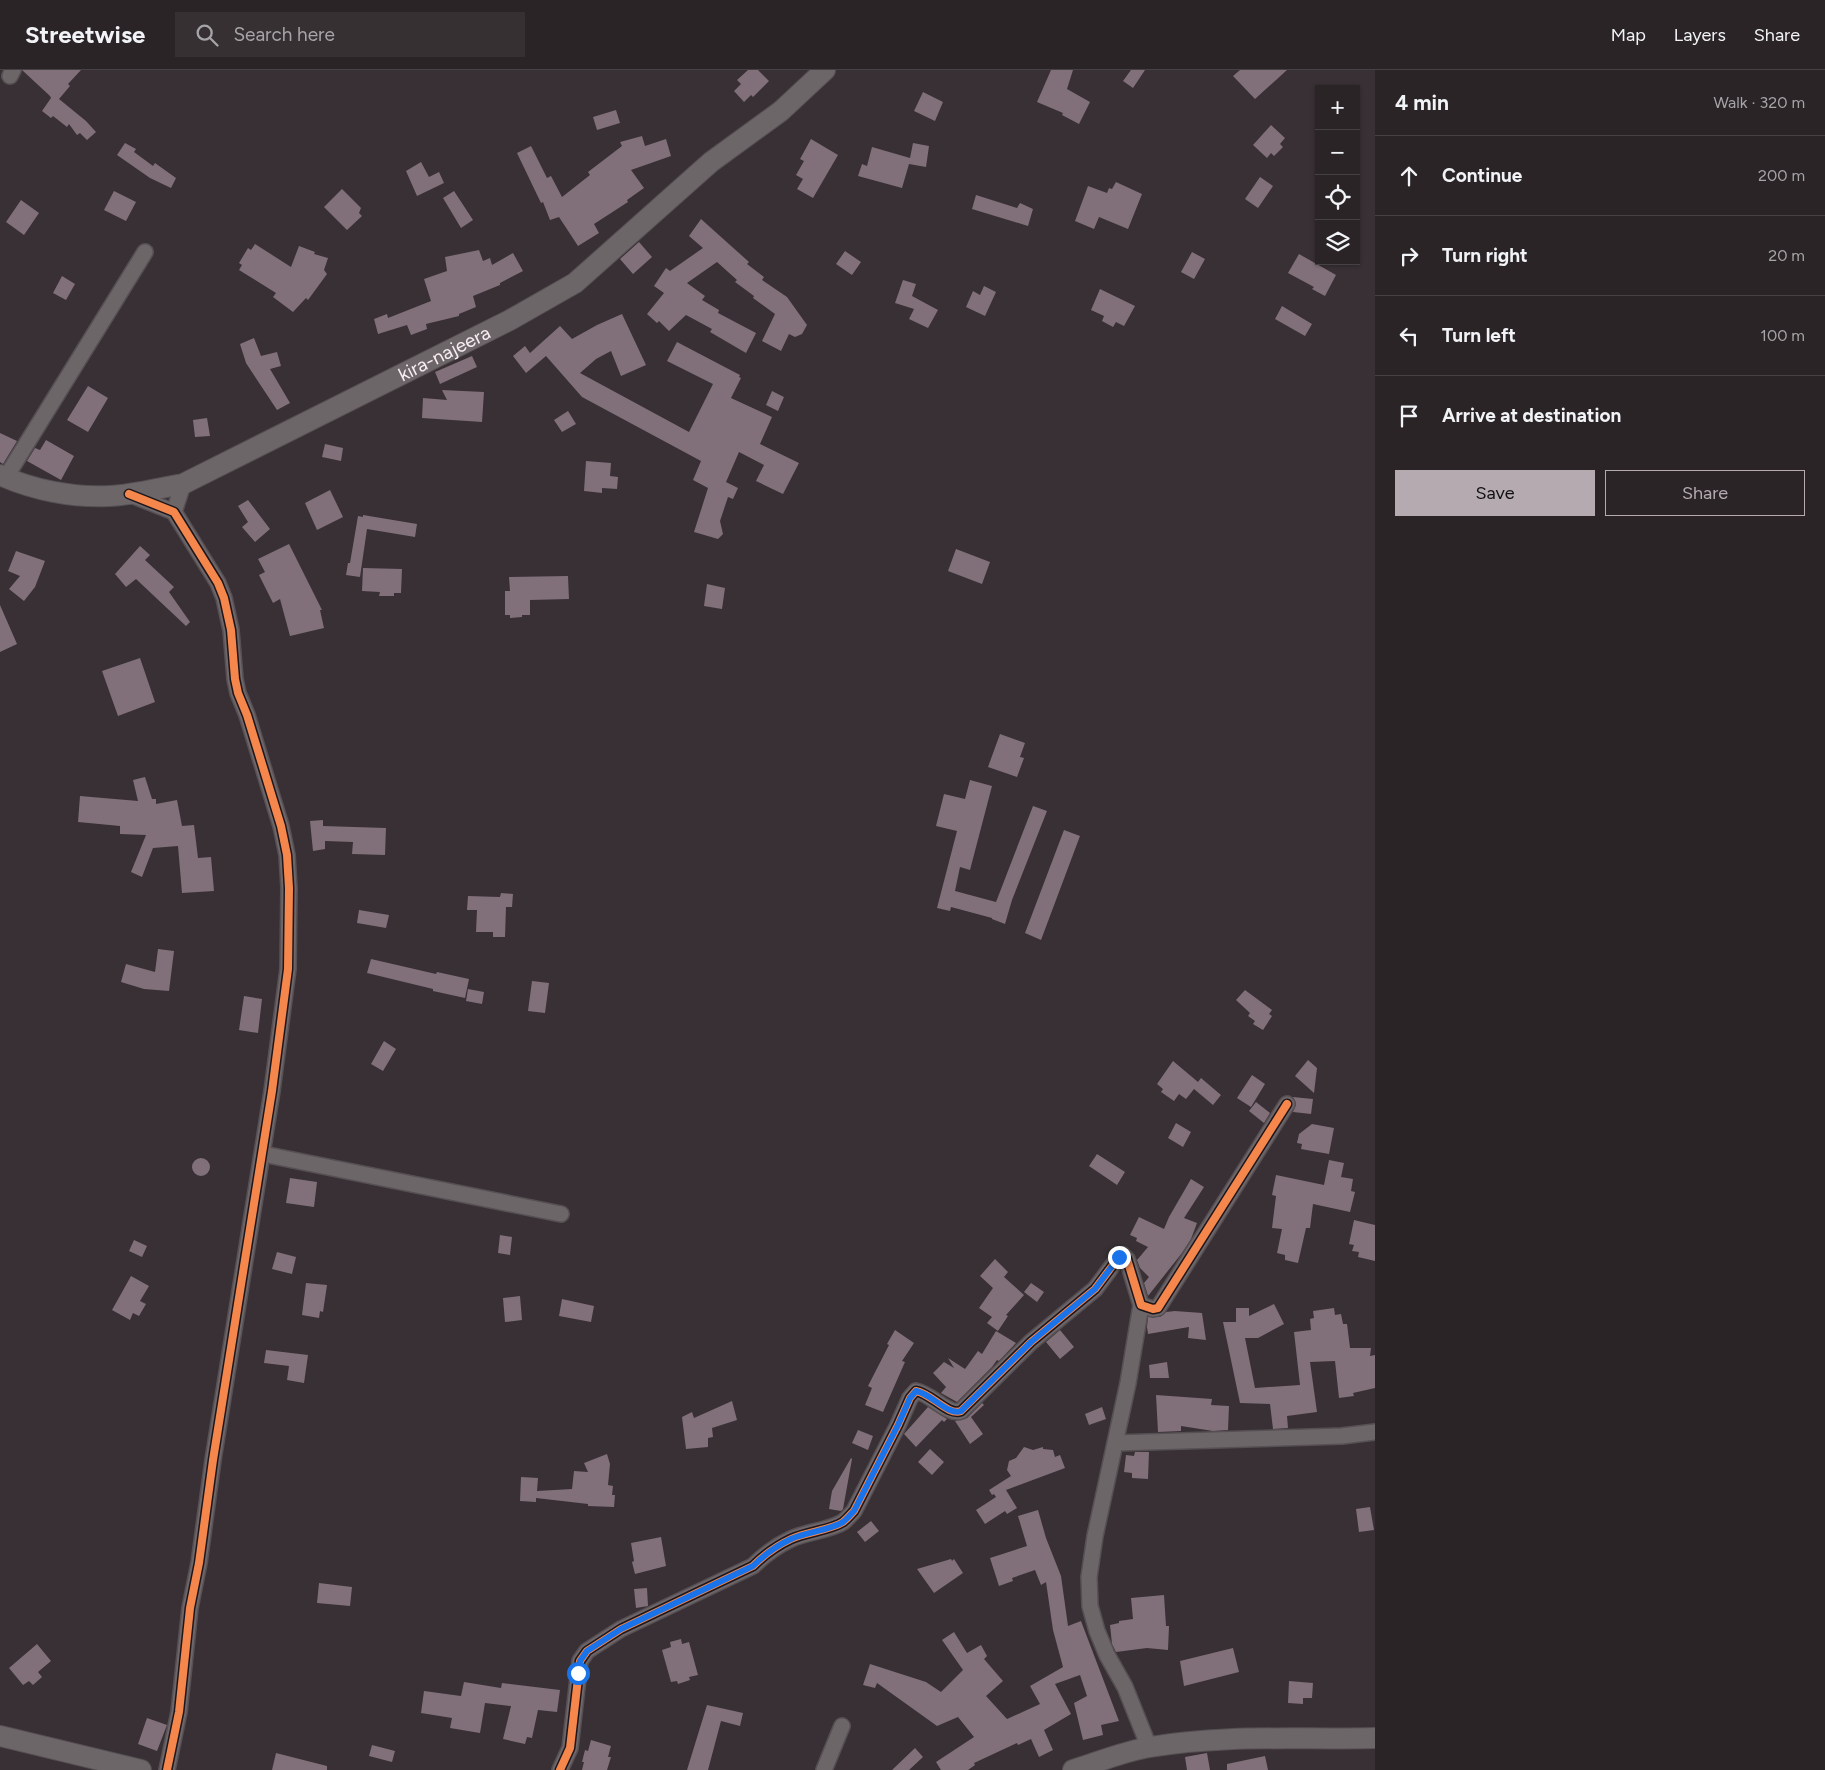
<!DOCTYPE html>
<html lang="en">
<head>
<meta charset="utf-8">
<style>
  body { margin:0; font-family:Figtree,sans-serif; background:#363033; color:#f1f3f6 }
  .controls { position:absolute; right:15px; top:15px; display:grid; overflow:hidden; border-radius:0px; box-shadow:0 1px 4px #0004 }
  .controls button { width:45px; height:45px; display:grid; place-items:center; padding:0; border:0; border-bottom:1px solid #464144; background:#2a2427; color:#f1f3f6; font:25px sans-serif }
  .stop { position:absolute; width:15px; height:15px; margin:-11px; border:4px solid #1a73e8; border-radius:50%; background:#fff }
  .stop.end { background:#1a73e8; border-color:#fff; box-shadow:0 1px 5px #0008 }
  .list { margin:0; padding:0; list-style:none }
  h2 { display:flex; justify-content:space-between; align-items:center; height:65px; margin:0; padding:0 20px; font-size:21px }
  h2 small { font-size:16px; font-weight:400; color:#a5a4a7 }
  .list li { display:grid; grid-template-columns:32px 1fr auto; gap:15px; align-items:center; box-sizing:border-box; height:80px; padding:0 20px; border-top:1px solid #464144 }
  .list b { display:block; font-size:19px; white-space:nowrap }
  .list em { font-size:16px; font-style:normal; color:#a5a4a7 }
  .actions { display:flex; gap:10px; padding:15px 20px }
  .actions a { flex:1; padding:11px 0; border:1px solid #b4aaaf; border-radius:0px; text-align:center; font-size:18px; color:#b4aaaf }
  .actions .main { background:#b4aaaf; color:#111 }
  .icon { flex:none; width:28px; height:28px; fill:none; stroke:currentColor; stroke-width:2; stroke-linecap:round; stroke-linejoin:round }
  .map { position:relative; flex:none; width:1375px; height:1700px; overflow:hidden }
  header { display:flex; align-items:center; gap:30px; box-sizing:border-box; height:70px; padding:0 25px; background:#2a2427; border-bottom:1px solid #464144 }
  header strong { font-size:24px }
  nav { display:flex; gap:28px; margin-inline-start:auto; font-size:18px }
  .search { width:350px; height:45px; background:#363033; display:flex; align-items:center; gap:12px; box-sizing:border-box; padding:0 18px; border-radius:0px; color:#a5a4a7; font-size:19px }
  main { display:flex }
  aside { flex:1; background:#2a2427 }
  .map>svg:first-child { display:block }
  .building { fill:#817079 }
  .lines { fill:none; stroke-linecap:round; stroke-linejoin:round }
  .street-casing { stroke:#564f53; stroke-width:18 }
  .secondary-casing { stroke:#564f53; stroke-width:22 }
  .street { stroke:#6d6669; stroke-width:15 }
  .secondary { stroke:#6d6669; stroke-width:20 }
  .cycleway-casing { stroke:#1e161a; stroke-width:11 }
  .cycleway { stroke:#f5874c; stroke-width:8 }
  .route { stroke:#1a73e8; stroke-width:6 }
  .labels { text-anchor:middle; stroke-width:5; stroke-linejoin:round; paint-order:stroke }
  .street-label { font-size:19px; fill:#f7ecf1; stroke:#1e161a }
</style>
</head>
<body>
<header>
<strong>Streetwise</strong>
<div class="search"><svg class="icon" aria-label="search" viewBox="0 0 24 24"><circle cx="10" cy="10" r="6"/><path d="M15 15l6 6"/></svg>Search here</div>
<nav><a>Map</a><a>Layers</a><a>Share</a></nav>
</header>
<main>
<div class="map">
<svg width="1375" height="1700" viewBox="0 0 1375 1700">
  <rect width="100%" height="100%" fill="#383034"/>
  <path class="building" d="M22,0H81L68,14L70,16L59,29L86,51L96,62L87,70L80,63L77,65L69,54L67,57L53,46L51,48L42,41L51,28L50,26Z
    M748,0H758L769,11L753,27L751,25L744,32L734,21L741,14L737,10Z
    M1051,0H1073L1067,19L1090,32L1079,54L1062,45L1063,43L1037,32Z
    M1131,0H1145L1133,18L1123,11Z
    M1240,0H1287L1255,29L1233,6Z
    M923,22L943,32L935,51L914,41Z
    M616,40L620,53L597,60L593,47Z
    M1271,55L1285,68L1280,74L1283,77L1274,86L1271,83L1267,88L1253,75Z
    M642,66L645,76L666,69L671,86L631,100L644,118L627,130L628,132L594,154L599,163L578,176L559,147L550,150L543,132L541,133L517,83L531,76L547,108L551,106L562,127L590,105L588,102L622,76L620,72Z
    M811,69L838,85L813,128L797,119L803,109L796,105L804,91L800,89Z
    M125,73L136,79L134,82L153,96L155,93L176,108L171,118L150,108L117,85Z
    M913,73L929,76L926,97L909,94L902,118L858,106L862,94L867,96L872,77L910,88Z
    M421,92L429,107L439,102L444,113L417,126L406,101Z
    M1260,107L1273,116L1258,138L1245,129Z
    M1116,112L1142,124L1128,159L1099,147L1094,159L1075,151L1088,116L1107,123L1109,118L1112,119Z
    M342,119L361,138L359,143L362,146L347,160L324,137Z
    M114,121L136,132L126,151L104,140Z
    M454,121L473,150L461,158L443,128Z
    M976,125L1017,138L1020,133L1033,139L1028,156L972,139Z
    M21,130L39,143L24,165L6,152Z
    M701,149L749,192L747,194L764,207L762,210L787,227L807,255L802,264L795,267L789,264L781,281L762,271L775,244L753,228L754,226L735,212L737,210L717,192L687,213L705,226L702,230L719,240L718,243L756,263L746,283L710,262L712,259L686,245L669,261L659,251L657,253L647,244L664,223L654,216L666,198L670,201L703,178L689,166Z
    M639,172L652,187L633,204L620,189Z
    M255,174L291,197L299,176L315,182L314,184L328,188L324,200L327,204L308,230L306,228L293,242L273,227L276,223L239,200L242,195L239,193L248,178L251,180Z
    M479,180L483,191L490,188L492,195L513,183L523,201L500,213V215L473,226L476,237L459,244V246L426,254L427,259L411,265L407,255L378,264L374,249L387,244L388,248L431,231L424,209L447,201L445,187Z
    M845,181L861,192L852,205L836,194Z
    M1192,182L1205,189L1194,209L1181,202Z
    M1299,184L1336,205L1325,226L1312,219L1314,217L1288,203Z
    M62,206L75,214L66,230L53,223Z
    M903,210L916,214L912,226L938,240L928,258L909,249L914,239L895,233Z
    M984,216L996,222L985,246L966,237L973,221L980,225Z
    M1100,219L1135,236L1124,256L1116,252L1113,257L1102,251L1104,246L1091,240Z
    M1282,236L1312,254L1305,266L1275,249Z
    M622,244L646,295L621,306L611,281L596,289L580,303L689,362L713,314L667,291L677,272L740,305L739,307L741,308L731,328L772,347L760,374L799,393L783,424L756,411L764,395L739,382L726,412L738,418L733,429L728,427L720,451L723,464L718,469L694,462L708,418L693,410L701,391L582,327L546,286L526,303L513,286L525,276L530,283L560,256L572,269L597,255Z
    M254,268L261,286L277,282L281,296L270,299L290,333L277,340L246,293L240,274Z
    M472,286L477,297L440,314L435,302Z
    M88,316L108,328L88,362L67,350Z
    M442,320L484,322L482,352L422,348L423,328L447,330Z
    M772,321L784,327L778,341L766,335Z
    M568,341L576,354L562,362L554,350Z
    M207,348L210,366L195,367L193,350Z
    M0,363L17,371L3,394L0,392Z
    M46,370L74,386L61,410L27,391L35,378L40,380Z
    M325,374L343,378L341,391L322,387Z
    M586,391L611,393L610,406L618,407L617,419L602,418V423L584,421Z
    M330,420L343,447L317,460L305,433Z
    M248,430L270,459L255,472L242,457L248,452L238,436Z
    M363,445L417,454L415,467L367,459L360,507L346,505L348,493H350L358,446L363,447Z
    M289,474L322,540H320L324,558L290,566L280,529L273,533L259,505L265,502L258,489Z
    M140,476L150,485L145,490L174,517L169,522L190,552L186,556L136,509L126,517L115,504Z
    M956,479L990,492L982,514L948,501Z
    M16,481L45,491L35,517L24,531L9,519L20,506L8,501Z
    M363,498L402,499L401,523H394V526H379L380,522L362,521Z
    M568,506L569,529L530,530V545H522V547L510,548V545H505V521H510L509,507Z
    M707,514L725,518L722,539L704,536Z
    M0,535L17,574L0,582Z
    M140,588L155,632L118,646L102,601Z
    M1000,664L1025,673L1020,687L1024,688L1017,707L988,697Z
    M145,707L152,729H156V734L177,730L182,756L194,755L198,788L211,787L214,821L182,823L178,776L153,778L142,807L131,802L146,765L120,764V756L78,752L80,726L138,731L133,710Z
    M970,710L992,716L970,800L960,797L955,821L996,832L1033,736L1047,741L1012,830L1005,854L992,849V848L951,837L950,841L937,838L957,761L936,756L944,724L965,729Z
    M323,750V756L386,758L385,785L352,784L353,772L325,771V779L313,781L310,751Z
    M1064,760L1080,766L1041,870L1025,863Z
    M501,823L513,824L512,837H506L505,867H493V862H476L477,840H467L468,826L500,827Z
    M359,840L389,845L386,858L357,853Z
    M158,879L174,881L169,921L144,919L121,912L126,894L155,902Z
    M371,889L436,904L437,902L469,909L465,928L433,921V919L367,903Z
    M532,911L549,913L545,943L528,941Z
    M468,919L484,922L482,934L466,931Z
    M1245,920L1272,940L1269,944L1272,946L1263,960L1253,954L1255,951L1248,946L1250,943L1236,930Z
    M244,926L262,929L258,963L239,960Z
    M384,971L396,979L383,1001L371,994Z
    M1308,990L1317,998L1314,1023L1295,1006Z
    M1173,991L1198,1012L1201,1008L1221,1025L1213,1035L1194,1019L1186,1029L1179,1024L1174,1031L1161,1022L1163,1019L1157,1014Z
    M1252,1005L1265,1014L1251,1037L1237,1028Z
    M1293,1027L1313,1029L1311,1044L1293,1042L1296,1034Z
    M1256,1032L1270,1043L1264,1053L1249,1041Z
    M1176,1053L1191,1062L1183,1077L1168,1068Z
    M1312,1054L1334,1058L1329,1084L1301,1079L1302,1074L1297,1073L1299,1064Z
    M1097,1084L1125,1102L1117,1115L1089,1096Z
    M192 1097a9 9 0 1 1 18 0a9 9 0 1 1-18 0Z
    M1329,1090L1344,1093L1341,1107L1353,1109L1351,1121L1355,1122L1350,1142L1313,1134L1310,1158H1306L1298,1193L1285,1190V1185L1277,1183L1282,1159L1272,1158L1276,1126L1272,1125L1276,1105L1324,1115Z
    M290,1108L317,1112L314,1137L286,1133Z
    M1191,1109L1204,1117L1184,1148L1197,1153L1191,1169L1182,1183L1148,1226L1144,1213L1149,1207L1140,1198L1137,1190L1148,1177L1136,1171L1137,1168L1130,1165L1139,1147L1164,1159L1169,1147Z
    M1354,1150L1375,1155V1191L1358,1187L1359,1182L1352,1181L1354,1175L1349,1174Z
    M500,1165L512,1167L510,1185L498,1183Z
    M134,1170L147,1176L142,1187L129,1181Z
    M277,1182L296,1187L292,1204L272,1199Z
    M995,1189L1008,1202L1004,1207L1024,1225L1006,1245L1008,1246L998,1261L987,1253L992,1247L979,1238L993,1218L980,1206Z
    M131,1206L149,1216L140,1231L146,1234L139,1246L133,1243L130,1250L112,1240Z
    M306,1213L327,1215L323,1242L320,1241L319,1248L302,1245Z
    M1031,1213L1044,1222L1037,1232L1024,1222Z
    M520,1226L522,1250L505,1252L503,1228Z
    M562,1229L594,1236L591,1252L559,1246Z
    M1274,1234L1284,1254L1258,1268H1245L1255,1318L1300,1315L1294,1262L1311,1260L1310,1249L1314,1248L1313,1241L1334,1238L1335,1245L1341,1244L1343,1254H1347L1350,1278H1371L1370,1286L1375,1285V1318L1353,1323L1354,1326L1339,1328L1335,1291L1310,1292L1317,1342L1287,1346L1288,1358L1273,1359L1270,1334L1240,1333L1223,1252H1236V1238H1249V1246Z
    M1175,1241L1202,1243L1206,1270L1188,1268L1189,1257L1148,1264L1147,1257L1148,1247H1160L1166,1242Z
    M895,1260L914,1273L902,1291L905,1292L883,1342L865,1335L872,1318L868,1316L889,1275L887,1274Z
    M1060,1260L1074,1277L1060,1289L1046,1272Z
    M996,1261L1016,1273L999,1291L997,1290L992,1297L957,1332L941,1323L946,1317L933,1303L944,1292L954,1298L948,1288L965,1299L978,1281L982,1284Z
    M266,1280L308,1285L304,1313L287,1310L289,1296L264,1293Z
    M1167,1292L1169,1308H1150L1149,1295Z
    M1156,1325L1212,1329L1211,1335L1229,1336L1228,1360L1213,1361L1181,1356V1361L1158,1362Z
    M732,1331L737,1350L712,1358L713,1367L708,1368V1377L686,1379L682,1347L692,1342L694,1348Z
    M982,1333L984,1335L971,1347L983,1364L970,1374L955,1351L967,1348Z
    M928,1337L947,1349L944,1352L942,1350L916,1377L904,1364Z
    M1102,1337L1106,1349L1089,1355L1085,1344Z
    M858,1360L873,1366L868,1380L852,1373Z
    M1024,1377L1033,1380L1043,1377V1379L1053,1380L1055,1387L1060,1385L1065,1398L1006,1420L1017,1438L1007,1444L1005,1441L985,1454L976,1440L996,1427L994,1424L992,1425L989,1420L1011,1406L1007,1400L1009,1391L1016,1388Z
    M930,1379L944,1392L932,1405L918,1392Z
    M1135,1382H1149L1148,1409L1132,1408V1403L1124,1402L1126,1385L1134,1386Z
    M607,1384L610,1394L608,1415L613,1416L612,1425H615L614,1437L588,1436V1434L536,1428V1432L520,1431L521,1407L538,1408L537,1421L572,1419L574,1401L588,1402L584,1393Z
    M851,1388L852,1389L843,1439L841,1441L829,1439L832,1421Z
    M1370,1437L1374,1460L1359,1462L1356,1439Z
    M1038,1440L1046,1468L1061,1506L1068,1556L1081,1551L1119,1651L1101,1655L1103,1665L1083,1670L1074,1633L1087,1626L1080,1605L1055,1614L1071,1644L1044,1660L1053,1680L1039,1687L1031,1669L1018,1675L1017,1673L974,1693L975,1695L968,1700H941L936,1692L974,1667L958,1647L937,1656L877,1613L875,1618L863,1615L870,1594L926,1612L941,1622L963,1600L942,1570L954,1562L967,1583L981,1575L987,1586L984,1589L1003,1611L986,1626L1007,1649L1040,1634L1030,1616L1063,1597L1053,1560L1046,1512L1041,1515L1035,1500L1012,1508L1013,1511L999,1516L990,1488L1027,1476L1018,1446Z
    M871,1451L879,1461L865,1472L857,1462Z
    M661,1467L666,1496L635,1504L632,1492L634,1491L631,1473Z
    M951,1489L952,1491L954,1489L963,1503L934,1523L917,1499Z
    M319,1513L352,1517L350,1536L317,1533Z
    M647,1518L648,1536L636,1538L634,1519Z
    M1164,1525L1166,1556H1169L1168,1580L1147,1578L1116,1582L1112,1574L1110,1555L1119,1553V1551L1133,1549L1131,1528Z
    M681,1569L682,1574L689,1572L698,1605L689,1607L690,1610L678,1614L677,1611L671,1612L662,1580L671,1577L670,1572Z
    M37,1574L51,1591L38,1602L42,1607L33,1615L29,1611L23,1615L9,1598Z
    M1233,1578L1239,1602L1184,1616L1180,1591Z
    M1289,1611L1313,1613L1312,1628H1303V1634L1288,1633Z
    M464,1612L501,1618L502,1613L560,1620L557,1642L538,1640L532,1668L527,1667L525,1674L503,1669L511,1636L485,1633L480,1663L450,1658L452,1648L421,1643L424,1621L461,1626Z
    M707,1635L743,1643L740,1656L721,1651L708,1700H687Z
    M147,1648L167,1655L157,1681L138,1674Z
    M591,1670L611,1676L608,1687H611L607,1700H582L584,1692H582L585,1680L588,1681Z
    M372,1675L395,1681L392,1692L369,1686Z
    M915,1678L923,1687L909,1700H892Z
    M276,1683L327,1696V1700H272Z
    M1207,1683L1210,1700H1187L1185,1687Z
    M1265,1686L1268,1700H1227V1694Z"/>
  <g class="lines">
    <g class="street-casing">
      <path id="street" d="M10,6L13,0
        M6,407L145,182
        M129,424L174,442L218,513L224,528L231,560L235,609L238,623L247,645L281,756L287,785L289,818L288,899L272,1021L213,1390L199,1493L190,1538L179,1642L167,1700
        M174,442L183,414
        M263,1084L561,1144
        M1141,1235L1128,1313L1095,1466L1089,1507L1090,1536L1097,1561L1107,1585L1125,1617L1149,1677
        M1115,1373L1342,1366L1375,1362
        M560,1700L570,1678L580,1591L587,1581L621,1559L753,1496C764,1485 776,1476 791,1469C806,1462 831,1460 843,1452C847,1449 851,1444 854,1441L898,1355L910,1328L916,1321C932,1324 948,1346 961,1341L1031,1272L1095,1219L1119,1187L1123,1185L1127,1189L1141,1235L1153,1239L1158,1238L1287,1034
        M824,1700L842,1656"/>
    </g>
    <g class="secondary-casing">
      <g id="secondary">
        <path id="s1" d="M0,405C33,420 73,428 110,426C134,425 159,418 183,414L510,250L575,213L711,92L781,41L825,0"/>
        <path d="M0,1666L141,1700"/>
        <path d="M1073,1700C1098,1692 1125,1681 1150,1677C1225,1664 1300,1670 1375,1668"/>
      </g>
    </g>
    <use href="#street" class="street"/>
    <use href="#secondary" class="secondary"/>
    <g class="cycleway-casing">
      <path id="cycleway" d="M129,424L174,442L218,513L224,528L231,560L235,609L238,623L247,645L281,756L287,785L289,818L288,899L272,1021L213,1390L199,1493L190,1538L179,1642L167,1700
        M560,1700L570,1678L580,1591L587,1581L621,1559L753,1496C764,1485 776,1476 791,1469C806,1462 831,1460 843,1452C847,1449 851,1444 854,1441L898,1355L910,1328L916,1321C932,1324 948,1346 961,1341L1031,1272L1095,1219L1119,1187L1123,1185L1127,1189L1141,1235L1153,1239L1158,1238L1287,1034"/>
    </g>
    <use href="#cycleway" class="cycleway"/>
  </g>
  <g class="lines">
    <path class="route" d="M578,1603L580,1591L587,1581L621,1559L753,1496C764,1485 776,1476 791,1469C806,1462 831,1460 843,1452C847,1449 851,1444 854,1441L898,1355L910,1328L916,1321C932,1324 948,1346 961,1341L1031,1272L1095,1219L1119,1187"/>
  </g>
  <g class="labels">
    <g class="street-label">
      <text dy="7" stroke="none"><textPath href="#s1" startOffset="479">kira-najeera</textPath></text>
    </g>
  </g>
</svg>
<div class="controls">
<button>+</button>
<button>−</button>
<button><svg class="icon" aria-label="locate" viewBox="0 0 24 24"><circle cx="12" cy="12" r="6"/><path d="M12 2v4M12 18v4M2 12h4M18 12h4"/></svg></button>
<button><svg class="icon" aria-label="layers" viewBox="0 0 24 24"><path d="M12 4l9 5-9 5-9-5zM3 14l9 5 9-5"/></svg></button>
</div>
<div class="stop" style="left:578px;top:1603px"></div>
<div class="stop end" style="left:1119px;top:1187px"></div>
</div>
<aside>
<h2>4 min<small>Walk · 320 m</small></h2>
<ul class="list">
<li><svg class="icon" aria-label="ahead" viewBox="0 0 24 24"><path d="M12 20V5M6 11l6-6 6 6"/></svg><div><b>Continue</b></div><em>200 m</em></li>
<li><svg class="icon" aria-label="right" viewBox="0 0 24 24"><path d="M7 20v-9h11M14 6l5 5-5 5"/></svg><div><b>Turn right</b></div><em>20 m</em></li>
<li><svg class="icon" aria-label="left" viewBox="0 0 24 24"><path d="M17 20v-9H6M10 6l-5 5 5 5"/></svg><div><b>Turn left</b></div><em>100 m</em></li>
<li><svg class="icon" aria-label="arrive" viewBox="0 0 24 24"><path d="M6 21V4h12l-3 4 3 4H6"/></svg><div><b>Arrive at destination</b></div></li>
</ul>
<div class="actions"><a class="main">Save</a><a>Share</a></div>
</aside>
</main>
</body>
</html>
